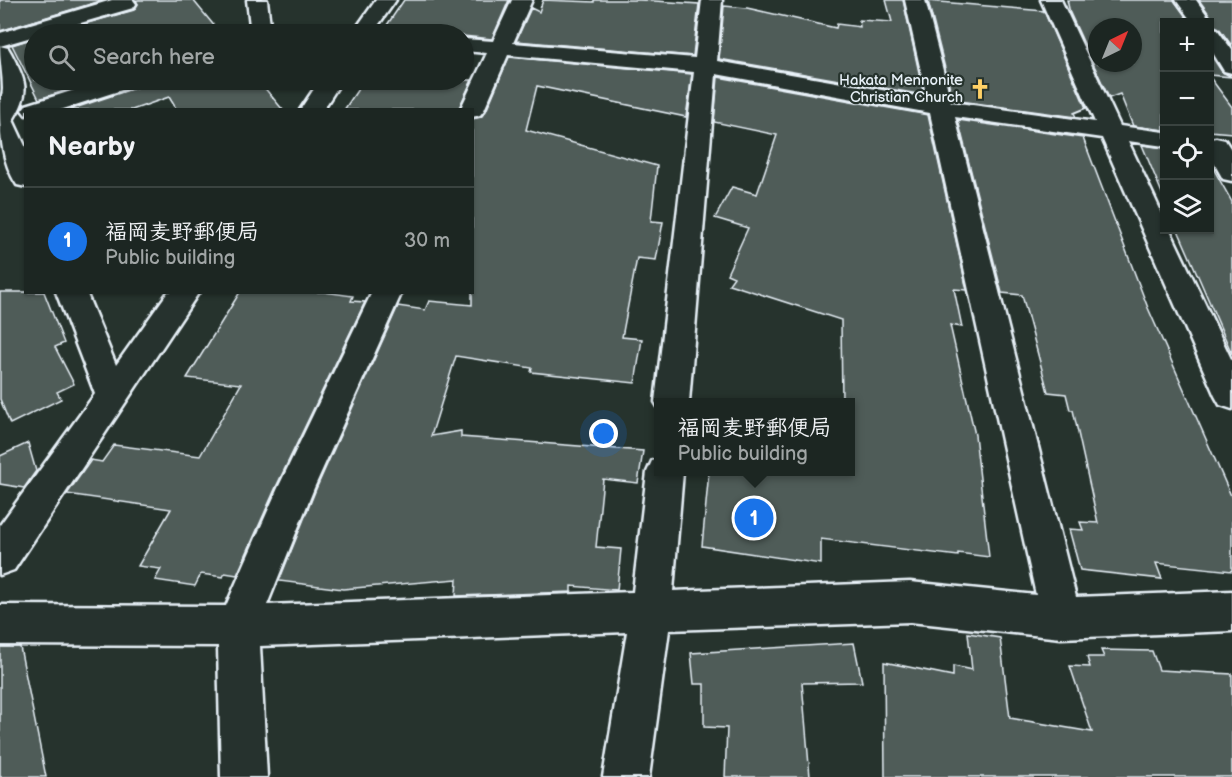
<!DOCTYPE html>
<html lang="en">
<head>
<meta charset="utf-8">
<style>
  body { margin:0; font-family:"Balsamiq Sans","Klee One",sans-serif; background:#252e2a; color:#f1f3f6 }
  .controls { position:absolute; right:18px; top:18px; display:grid; overflow:hidden; border-radius:0px; box-shadow:0 2px 4px #0004 }
  .controls button { width:54px; height:54px; display:grid; place-items:center; padding:0; border:0; border-bottom:2px solid #3a4340; background:#1c2622; color:#f1f3f6; font:30px sans-serif }
  .compass { position:absolute; left:1088px; top:18px; width:54px; height:54px; border-radius:50%; background:#1c2622; box-shadow:0 2px 4px #0004; rotate:43deg }
  .you { position:absolute; left:604px; top:434px; width:21px; height:21px; margin:-15px; border:4px solid #fff; border-radius:50%; background:#1a73e8; box-shadow:0 0 0 9px #1a73e833 }
  .badge { display:grid; place-items:center; width:39px; height:39px; border-radius:50%; background:#1a73e8; color:#fff; font-size:20px; font-weight:700 }
  .pin { position:absolute; translate:-50% -50%; border:3px solid #fff; box-shadow:0 2px 6px #0006 }
  .popup { position:absolute; left:654px; top:398px; width:201px; height:78px; box-sizing:border-box; display:grid; place-content:center; border-radius:0px; background:#1c2622; filter:drop-shadow(0 2px 4px #0005); font-size:20px; white-space:nowrap; color:#a0a5a5 }
  .popup b { font-size:22px; color:#f1f3f6 }
  .popup::after { content:''; position:absolute; left:50%; top:100%; margin-left:-12px; border:12px solid transparent; border-top-color:#1c2622 }
  .list { margin:0; padding:0; list-style:none }
  h2 { display:flex; justify-content:space-between; align-items:center; height:78px; margin:0; padding:0 24px; font-size:26px }
  h2 small { font-size:20px; font-weight:400; color:#a0a5a5 }
  .list li { display:grid; grid-template-columns:39px 1fr auto; gap:18px; align-items:center; box-sizing:border-box; height:108px; padding:0 24px; border-top:2px solid #3a4340 }
  .list b { display:block; font-size:22px; white-space:nowrap }
  .list p { margin:0; font-size:20px; white-space:nowrap; color:#a0a5a5 }
  .list em { font-size:20px; font-style:normal; color:#a0a5a5 }
  .icon { flex:none; width:33px; height:33px; fill:none; stroke:currentColor; stroke-width:2; stroke-linecap:round; stroke-linejoin:round }
  .map { position:relative; flex:none; width:1232px; height:777px; overflow:hidden }
  .search { position:absolute; background:#1c2622; box-shadow:0 2px 4px #0004; left:24px; top:24px; width:450px; height:66px; display:flex; align-items:center; gap:15px; box-sizing:border-box; padding:0 21px; border-radius:33px; color:#a0a5a5; font-size:22px }
  .panel { position:absolute; background:#1c2622; box-shadow:0 2px 4px #0004; left:24px; top:108px; width:450px; height:186px; border-radius:0px }
  .map>svg:first-child { display:block }
  .building { fill:#505c59; stroke:#e8f1f8; stroke-width:1.5; fill-rule:evenodd }
  .lines { fill:none; stroke-linecap:round; stroke-linejoin:round }
  .minor-casing { stroke:#e8f1f8; stroke-width:5 }
  .minor { fill:#26332d; fill-rule:evenodd }
  .labels { text-anchor:middle; stroke-width:4.5; stroke-linejoin:round; paint-order:stroke }
  .far-poi-label { font-size:15px; fill:#e8f1f8; stroke:#26332d; text-anchor:end }
</style>
</head>
<body>
<div class="map">
<svg width="1232" height="777" viewBox="0 0 1232 777">
  <rect width="100%" height="100%" fill="#26332d"/>
  <filter id="ink" filterUnits="userSpaceOnUse"><feTurbulence type="fractalNoise" baseFrequency=".0167" numOctaves="2"/><feDisplacementMap in="SourceGraphic" scale="12" xChannelSelector="R" yChannelSelector="G"/><feConvolveMatrix kernelMatrix="1 2 1 2 8 2 1 2 1" color-interpolation-filters="sRGB"/></filter>
  <g filter="url(#ink)">
    <path class="building" d="M0,0H104L0,31Z
      M136,0H193L221,34H48L134,10L138,4Z
      M404,0H509L492,39L385,28Z
      M543,0L594,2V0H640L699,4L693,56L516,41L531,8L539,12Z
      M886,0H903L924,95L719,59L724,6L747,8L836,28L837,24L860,27L859,20L892,22Z
      M1067,0H1174L1190,22H1164V130L1133,126L1120,94L1109,98L1070,13ZM1097,27H1133V63H1097Z
      M1199,0H1232V46L1219,28L1213,25L1214,21Z
      M928,1L1044,11L1086,108L1074,113L1076,117L953,100Z
      M34,38V80H101L39,99L12,45Z
      M1209,52L1222,72L1232,77L1209,75Z
      M509,57L692,74L686,117L537,86L526,130L657,166L651,221L663,222L656,260L637,258L622,337L642,339L635,383L531,372L532,368L456,356L431,436L461,431V437L643,451L638,483L603,479L596,547L621,549L617,590L571,586V592L456,596L457,579L343,589L279,581L316,489L398,306L425,310L429,301L472,305V119L481,117L486,111Z
      M1209,76L1232,107V133L1209,131Z
      M718,77L928,115L967,290L954,289L962,327L950,325L975,435L989,557L958,553V556L821,539V564L702,546L709,471H850V402H842L841,320L729,284L734,277L727,274L748,228L715,218L732,187L757,194L777,135L714,122Z
      M142,80H258L283,110H177L169,97L132,110H69L138,87Z
      M364,80H472L458,110H344Z
      M958,120L1083,138L1148,308L1232,498V571L1156,563L1162,579L1080,570L1069,529L1083,530L1080,522L1098,523L1073,410H1070L1066,394L1048,392L1022,295L1002,293Z
      M1142,145L1164,148V198Z
      M1209,161L1232,202V354L1178,230H1209Z
      M0,292H44L64,343L55,347L74,384L57,392L61,399L10,424L0,399Z
      M240,292H324L353,296L351,301L365,302L276,487L237,575L225,573L223,577L201,574L195,586L155,580L161,569L138,566L171,509L67,494L91,460L102,462L114,445L200,456L241,384L187,378Z
      M28,443L36,471L24,488L0,484V456Z
      M968,633L1000,638L1010,718L1092,732L1070,666L1090,667L1087,657H1104L1101,650L1152,651L1159,670L1232,674V777H885L884,662L953,676V666L972,670Z
      M854,643L862,682L802,683L810,777H725L727,728L704,727V684H694L691,653Z
      M0,647H20L46,777H0Z"/>
    <g class="lines">
      <g class="minor-casing">
        <path id="minor" d="M112,0H133L136,4L133,8L0,46V33Z
          M247,0H267L271,34H251Z
          M376,0H396L372,34H352Z
          M512,0H532L513,43L695,58L702,0H722L717,61L927,98L905,0H925L951,102L1095,122L1041,0H1061L1120,126L1164,132V146L1128,141L1164,218V230H1170L1232,361V409L1220,405L1215,396L1102,138L955,117L1076,597L1232,591V631L1061,638L910,622L669,630L649,777H603L627,632L260,646L267,777H221L218,646L0,645V605L226,606L278,488L372,292H402L314,488L267,605L633,592L647,472L652,461L658,459V472H683L673,591L910,582L1036,595L930,113L716,74L689,402H658V407L655,402L694,72L508,55L484,110L480,115L472,117V110H460L487,53L464,51V39L493,41Z
          M1176,0H1196L1212,22L1210,26V22H1192Z
          M1210,27L1217,29L1232,50V73L1224,71L1210,48Z
          M0,46L8,48L11,53C26,82 31,91 13,120L26,148V187L17,185C1,161 0,131 0,103C1,98 3,94 3,89C3,75 0,61 0,46Z
          M107,80H140L137,85L60,110H26V115L22,110L26,105Z
          M320,80H342L323,110H300Z
          M1216,138L1225,140L1232,151V181L1223,179L1210,156V139Z
          M56,292H86L116,365L168,292H199L14,570L0,575V525L95,394Z"/>
      </g>
      <use href="#minor" class="minor"/>
    </g>
  </g>
  <defs>
    <g id="church-bare" transform="scale(1.62)"><path d="M-1.2-6h2.4v3.5h3.3v2.4h-3.3V6h-2.4V-.1h-3.3v-2.4h3.3Z" fill="#ffd166" stroke="#26332d" stroke-width="2.5" paint-order="stroke"/></g>
  </defs>
  <g fill-rule="evenodd">
    <use href="#church-bare" x="980" y="89"/>
  </g>
  <g class="labels">
    <g class="far-poi-label">
      <text x="963" y="85">Hakata Mennonite<tspan x="963" dy="17">Christian Church</tspan></text>
    </g>
  </g>
</svg>
<div class="controls">
<button>+</button>
<button>−</button>
<button><svg class="icon" aria-label="locate" viewBox="0 0 24 24"><circle cx="12" cy="12" r="6"/><path d="M12 2v4M12 18v4M2 12h4M18 12h4"/></svg></button>
<button><svg class="icon" aria-label="layers" viewBox="0 0 24 24"><path d="M12 4l9 5-9 5-9-5zM3 14l9 5 9-5"/></svg></button>
</div>
<svg class="compass" viewBox="-18 -18 36 36"><path d="M0-13l5 13h-10z" fill="#e53935"/><path d="M0 13l5-13h-10z" fill="#a0a5a5"/></svg>
<div class="you"></div>
<div class="pin badge" style="left:754px;top:518px">1</div>
<div class="popup"><b>福岡麦野郵便局</b>Public building</div>
<div class="search"><svg class="icon" aria-label="search" viewBox="0 0 24 24"><circle cx="10" cy="10" r="6"/><path d="M15 15l6 6"/></svg>Search here</div>
<section class="panel">
<h2>Nearby<small></small></h2>
<ul class="list">
<li><span class="badge">1</span><div><b>福岡麦野郵便局</b><p>Public building</p></div><em>30 m</em></li>
</ul>
</section>
</div>
</body>
</html>
